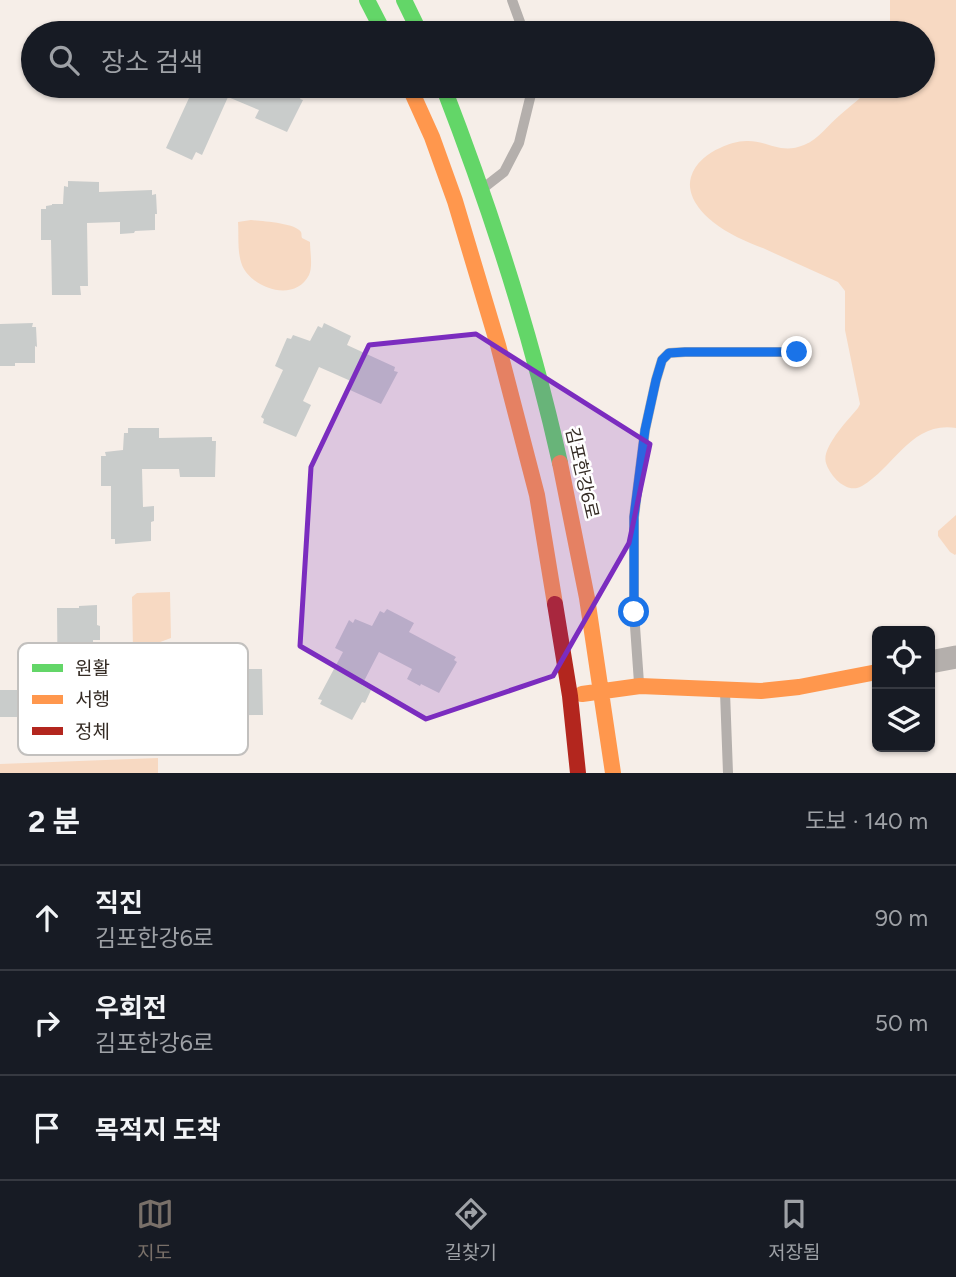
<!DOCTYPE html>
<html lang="ko">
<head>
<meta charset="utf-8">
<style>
  body { margin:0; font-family:Figtree,"Noto Sans KR",sans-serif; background:#20242c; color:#f1f3f6 }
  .controls { position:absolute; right:21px; bottom:21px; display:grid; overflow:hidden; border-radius:10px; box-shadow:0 2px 5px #0004 }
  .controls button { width:63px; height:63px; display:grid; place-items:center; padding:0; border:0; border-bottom:2px solid #363941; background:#171b24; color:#f1f3f6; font:35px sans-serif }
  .stop { position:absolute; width:21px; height:21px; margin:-16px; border:5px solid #1a73e8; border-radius:50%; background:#fff }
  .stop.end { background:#1a73e8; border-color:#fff; box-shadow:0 2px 7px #0008 }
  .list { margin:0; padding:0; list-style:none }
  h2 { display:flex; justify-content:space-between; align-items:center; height:91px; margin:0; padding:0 28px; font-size:30px }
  h2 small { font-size:23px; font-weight:400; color:#9ea1a6 }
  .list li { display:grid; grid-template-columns:46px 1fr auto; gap:21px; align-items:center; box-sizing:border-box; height:105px; padding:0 28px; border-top:2px solid #363941 }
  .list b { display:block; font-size:26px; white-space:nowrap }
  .list p { margin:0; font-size:23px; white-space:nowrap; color:#9ea1a6 }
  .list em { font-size:23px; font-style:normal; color:#9ea1a6 }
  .icon { flex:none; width:38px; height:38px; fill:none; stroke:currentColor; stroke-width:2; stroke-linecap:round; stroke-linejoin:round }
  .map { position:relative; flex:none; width:956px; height:773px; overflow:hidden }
  .search { position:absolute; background:#171b24; box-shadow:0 2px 5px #0004; left:21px; right:21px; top:21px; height:77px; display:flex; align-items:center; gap:18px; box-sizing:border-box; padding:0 24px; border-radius:38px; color:#9ea1a6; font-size:26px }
  .sheet { height:406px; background:#171b24 }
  nav { display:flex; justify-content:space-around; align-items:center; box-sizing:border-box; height:98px; border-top:2px solid #363941; background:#171b24; font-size:19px; color:#9ea1a6 }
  nav a { display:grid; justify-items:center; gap:4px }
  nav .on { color:#797069 }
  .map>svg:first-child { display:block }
  .green { fill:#f7d9c2 }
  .building { fill:#c9cccb }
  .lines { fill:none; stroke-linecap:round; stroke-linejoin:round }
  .lane { stroke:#b4afac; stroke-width:10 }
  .street { stroke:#b4afac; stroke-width:23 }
  .fast { stroke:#63d668; stroke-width:16 }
  .slow { stroke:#ff974d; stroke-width:16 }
  .jam { stroke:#b3261e; stroke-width:16 }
  .route { stroke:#1a73e8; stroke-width:9 }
  .marked { fill:#7b2cbf; fill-opacity:0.2; stroke:#7b2cbf; stroke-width:5; stroke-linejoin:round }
  .labels { text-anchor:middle; stroke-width:5; stroke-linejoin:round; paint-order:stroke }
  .street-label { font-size:18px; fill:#352c25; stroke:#fff }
  .key { fill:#fff; stroke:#c2c0be; stroke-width:2 }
  .key-label { font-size:19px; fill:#352c25 }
</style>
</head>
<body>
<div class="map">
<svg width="956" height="773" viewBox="0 0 956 773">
  <rect width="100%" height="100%" fill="#f6eee8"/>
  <path class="green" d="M890,0H956V428C911,421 895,467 862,486C847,495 830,476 826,463C821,448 848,420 858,408L860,404L845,330V291L838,282C814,271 789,260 765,249C747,242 728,234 713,222C699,211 686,194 691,177C695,163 708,153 720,148C728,144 738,141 746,141C767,140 780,155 804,145C819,139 828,125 840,115C851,105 862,98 872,86H923V33H890Z
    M251,220C261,221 296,223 301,232C302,234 301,236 302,238L310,242C310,251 313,267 309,275C295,303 252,289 242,265C237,252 239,236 238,222Z
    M956,515V554L955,555L950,552L938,536V531Z
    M170,592L171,638L144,648L133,649L132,597L137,593Z
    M158,758V773H0V764Z"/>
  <path class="building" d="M164,86H276L301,97L300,99L303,100L287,132L255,118L259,110L228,97L202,155L196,152L192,160L166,148L189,98Z
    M68,181L99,182V192L152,190V195L156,194L157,214H155V230L135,231L134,233L120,234V222L87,223L88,286H80L81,295H52L51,240H41V209H46V206L52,205V204H63L64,186L68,187Z
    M33,323L32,327H36L37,347L35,346V363H15V366H0V324Z
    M324,323L351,336L347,345L395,367L394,371L398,372L381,404L350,390L353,382L319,367L303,401L311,405L296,437L263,423L264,419L261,417L283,370L275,366L287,338L291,339L293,335L310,341L318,326L322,328Z
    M128,428H159V438L212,437V441H216L215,477H180L179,469H142L143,507L154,506V521L151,522V541L115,544V539H111V486H101V456H106L105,452L123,450L124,433H128Z
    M97,605V625L100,626V640H93L94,708H87V716L58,717L57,608H79V606Z
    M387,609L414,623L409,632L456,657L454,660L457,662L439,693L421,684L420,686L407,679L412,669L379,652L362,685L371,690L365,703L362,702L352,720L320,704L322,700L318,699L343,652L335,648L349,620L353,623L355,619L372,626L380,611L384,613Z
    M170,669V693L186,692H241V669H262L263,715L139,716V670Z
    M0,690H22V717H0Z"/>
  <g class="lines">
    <path class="lane" d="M512,0L524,33
      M486,186L504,172L519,143L533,86
      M639,683L634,612V517L645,430L656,380L662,360L669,353L685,352H797
      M725,692L728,773"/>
    <path class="street" d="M930,662L956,657"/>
    <path class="fast" d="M367,0L384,33
      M404,0L420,33
      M443,86C491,210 531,333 560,463"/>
    <path class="slow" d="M409,86L432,137L455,201L498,345L537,495L555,604
      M560,463L587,598L613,773
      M582,694L640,686L761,691L799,687L877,672"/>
    <path class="jam" d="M555,604L570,696L578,773"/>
  </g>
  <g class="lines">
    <path class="route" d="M634,612V517L645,430L656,380L662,360L669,353L685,352H797"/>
  </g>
  <path class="marked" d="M476,334L650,444L629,543L553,676L426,719L300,646L311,467L369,345Z"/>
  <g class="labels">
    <g class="street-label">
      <text transform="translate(582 473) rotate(77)" y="6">김포한강6로</text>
    </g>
  </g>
  <rect x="18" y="643" width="230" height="112" rx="10" class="key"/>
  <rect x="32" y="664" width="31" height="8" fill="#63d668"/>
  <rect x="32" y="695" width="31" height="9" fill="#ff974d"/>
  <rect x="32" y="727" width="31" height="8" fill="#b3261e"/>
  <g class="key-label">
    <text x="75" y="675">원활</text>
    <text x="75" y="706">서행</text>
    <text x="75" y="738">정체</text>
  </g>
</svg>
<div class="controls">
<button><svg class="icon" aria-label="locate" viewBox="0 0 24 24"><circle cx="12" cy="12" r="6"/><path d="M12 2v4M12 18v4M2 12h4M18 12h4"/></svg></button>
<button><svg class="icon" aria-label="layers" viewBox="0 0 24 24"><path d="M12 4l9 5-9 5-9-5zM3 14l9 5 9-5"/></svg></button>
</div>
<div class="stop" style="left:634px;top:612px"></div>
<div class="stop end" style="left:797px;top:352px"></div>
<div class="search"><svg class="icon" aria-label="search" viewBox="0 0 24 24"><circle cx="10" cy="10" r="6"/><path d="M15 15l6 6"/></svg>장소 검색</div>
</div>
<section class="sheet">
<h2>2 분<small>도보 · 140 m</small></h2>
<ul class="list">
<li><svg class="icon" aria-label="ahead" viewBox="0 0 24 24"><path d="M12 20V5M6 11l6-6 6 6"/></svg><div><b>직진</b><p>김포한강6로</p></div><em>90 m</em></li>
<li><svg class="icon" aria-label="right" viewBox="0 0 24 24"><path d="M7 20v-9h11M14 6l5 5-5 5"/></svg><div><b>우회전</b><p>김포한강6로</p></div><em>50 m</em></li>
<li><svg class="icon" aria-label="arrive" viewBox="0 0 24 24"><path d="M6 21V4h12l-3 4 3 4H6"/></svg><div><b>목적지 도착</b></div></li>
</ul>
</section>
<nav>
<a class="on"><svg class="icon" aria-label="map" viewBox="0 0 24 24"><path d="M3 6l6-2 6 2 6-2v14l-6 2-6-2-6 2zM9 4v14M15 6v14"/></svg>지도</a>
<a><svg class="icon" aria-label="directions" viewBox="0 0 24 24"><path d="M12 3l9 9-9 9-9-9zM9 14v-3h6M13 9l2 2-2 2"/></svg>길찾기</a>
<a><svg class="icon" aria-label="saved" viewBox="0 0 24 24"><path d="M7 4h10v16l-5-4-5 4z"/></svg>저장됨</a>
</nav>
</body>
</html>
